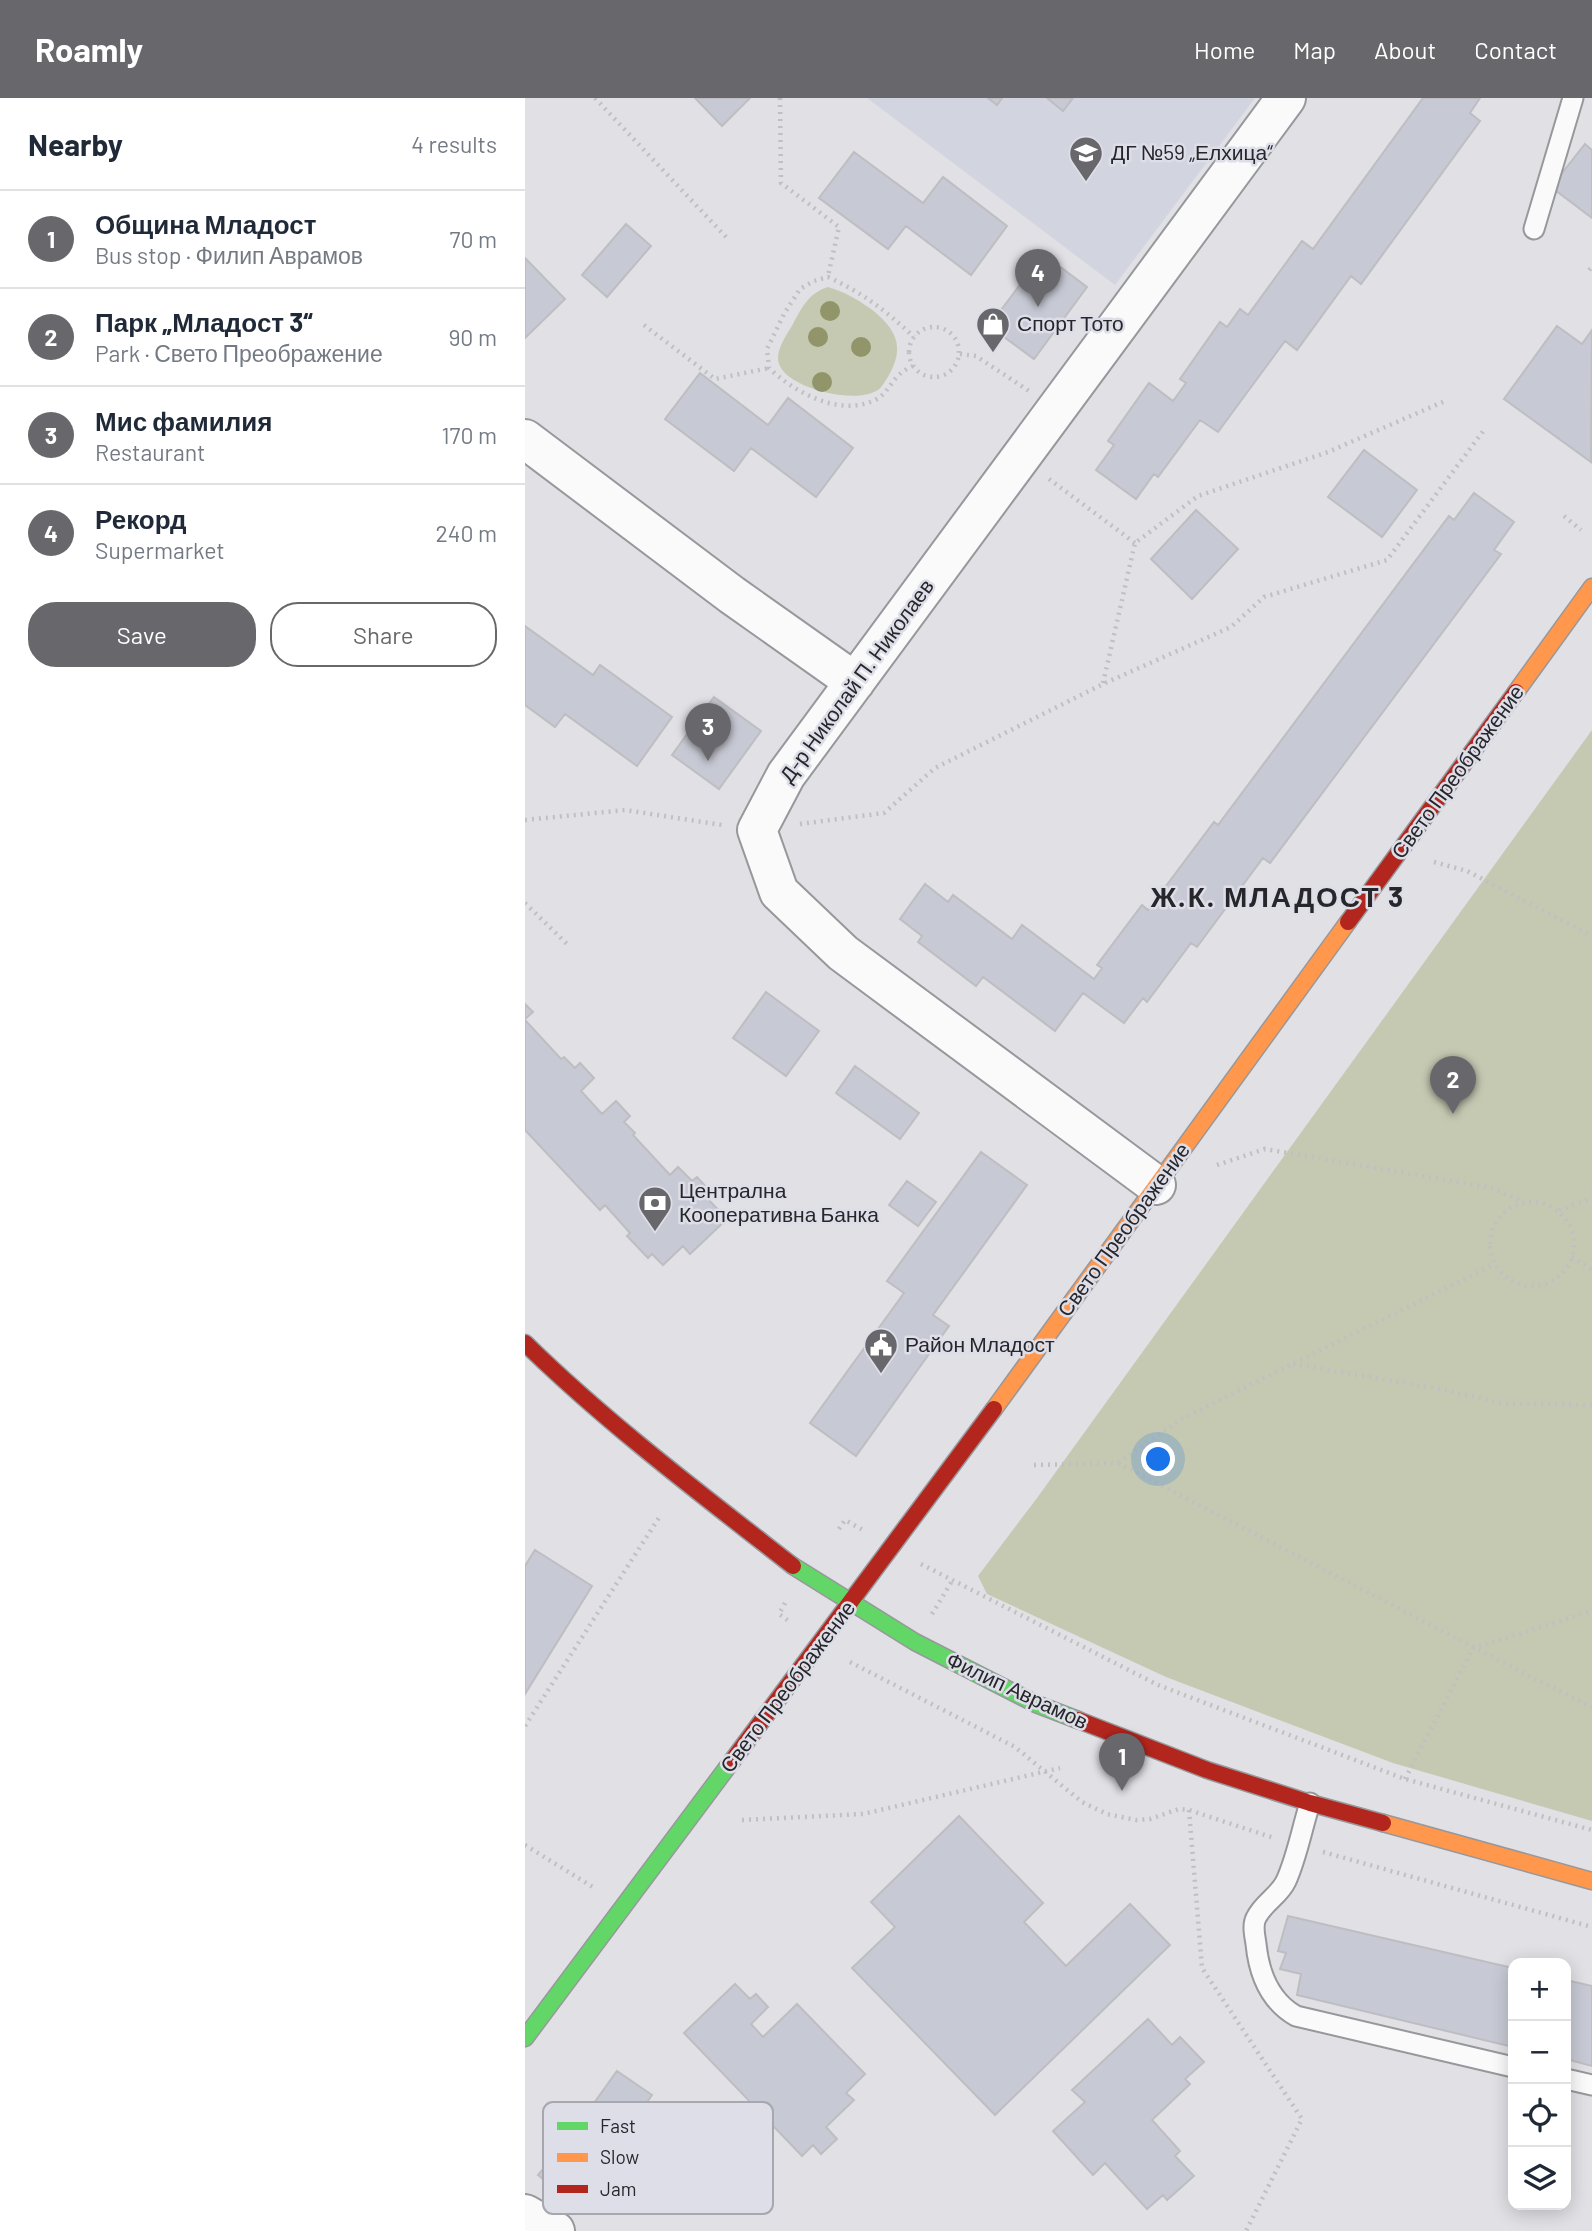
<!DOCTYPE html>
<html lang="en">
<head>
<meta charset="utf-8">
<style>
  body { margin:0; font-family:Barlow,sans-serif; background:#f6f6f7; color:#1f2937 }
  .controls { position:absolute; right:21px; bottom:21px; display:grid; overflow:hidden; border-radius:14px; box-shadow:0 4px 18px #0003 }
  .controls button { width:63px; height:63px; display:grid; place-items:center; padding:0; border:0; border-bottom:2px solid #e0e1e3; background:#fff; color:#1f2937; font:35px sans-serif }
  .you { position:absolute; left:634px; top:1362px; width:24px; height:24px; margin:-18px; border:5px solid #fff; border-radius:50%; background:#1a73e8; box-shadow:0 0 0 10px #1a73e833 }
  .badge { display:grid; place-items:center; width:46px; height:46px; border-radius:50%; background:#68686c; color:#fff; font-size:23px; font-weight:700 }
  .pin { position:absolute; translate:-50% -58px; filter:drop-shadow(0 2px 4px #0008) }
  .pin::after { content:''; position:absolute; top:37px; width:24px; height:21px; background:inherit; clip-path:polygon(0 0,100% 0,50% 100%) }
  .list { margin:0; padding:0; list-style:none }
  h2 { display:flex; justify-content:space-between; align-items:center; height:91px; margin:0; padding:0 28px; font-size:30px }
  h2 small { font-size:23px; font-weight:400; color:#747a83 }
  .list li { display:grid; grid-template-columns:46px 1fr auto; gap:21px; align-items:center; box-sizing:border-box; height:98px; padding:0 28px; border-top:2px solid #e0e1e3 }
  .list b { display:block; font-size:26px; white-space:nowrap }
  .list p { margin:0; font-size:23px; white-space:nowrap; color:#747a83 }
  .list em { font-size:23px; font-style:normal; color:#747a83 }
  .actions { display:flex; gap:14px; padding:21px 28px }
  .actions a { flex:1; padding:16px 0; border:2px solid #68686c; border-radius:28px; text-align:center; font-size:24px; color:#68686c }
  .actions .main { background:#68686c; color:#fff }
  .icon { flex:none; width:38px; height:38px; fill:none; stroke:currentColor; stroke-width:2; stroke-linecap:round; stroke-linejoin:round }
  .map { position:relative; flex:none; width:1067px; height:2133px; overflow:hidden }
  header { display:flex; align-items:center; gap:42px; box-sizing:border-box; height:98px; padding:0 35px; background:#68686c; color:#fff }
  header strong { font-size:33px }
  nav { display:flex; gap:38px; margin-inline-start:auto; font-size:24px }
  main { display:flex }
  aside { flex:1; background:#fff }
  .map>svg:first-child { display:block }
  .built { fill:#d2d4df }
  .green { fill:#c5c9b2 }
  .building { fill:#c7c9d4; stroke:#bebec2; stroke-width:2 }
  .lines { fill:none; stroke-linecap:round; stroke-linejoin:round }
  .lane-casing { stroke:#97989c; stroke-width:23 }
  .street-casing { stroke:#97989c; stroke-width:42 }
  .fast-casing { stroke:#97989c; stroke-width:19 }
  .slow-casing { stroke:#97989c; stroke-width:19 }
  .jam-casing { stroke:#97989c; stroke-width:19 }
  .path { stroke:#bfc0c1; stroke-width:4.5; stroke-dasharray:2 5; stroke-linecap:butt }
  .lane { stroke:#fafafb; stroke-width:19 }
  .street { stroke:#fafafb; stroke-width:38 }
  .fast { stroke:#63d668; stroke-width:16 }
  .slow { stroke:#ff974d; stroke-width:16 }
  .jam { stroke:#b3261e; stroke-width:16 }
  .tree { fill:#919569 }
  .labels { text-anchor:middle; stroke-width:5; stroke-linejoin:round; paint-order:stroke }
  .poi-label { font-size:21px; fill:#27272b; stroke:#dddee8; text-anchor:start }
  .street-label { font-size:21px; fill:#27272b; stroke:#dddee8 }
  .district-label { font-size:28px; font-weight:bold; letter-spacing:2px; fill:#27272b; stroke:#dddee8 }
  .key { fill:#dddee8; stroke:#a6a7af; stroke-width:2 }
  .key-label { font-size:19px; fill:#27272b }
</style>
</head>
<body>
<header>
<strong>Roamly</strong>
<nav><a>Home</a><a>Map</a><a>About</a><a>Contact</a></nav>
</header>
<main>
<aside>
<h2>Nearby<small>4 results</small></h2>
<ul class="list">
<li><span class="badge">1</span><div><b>Община Младост</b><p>Bus stop · Филип Аврамов</p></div><em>70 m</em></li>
<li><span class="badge">2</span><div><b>Парк „Младост 3“</b><p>Park · Свето Преображение</p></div><em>90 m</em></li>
<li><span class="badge">3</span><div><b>Мис фамилия</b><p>Restaurant</p></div><em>170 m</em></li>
<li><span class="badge">4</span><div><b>Рекорд</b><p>Supermarket</p></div><em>240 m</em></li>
</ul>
<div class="actions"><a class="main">Save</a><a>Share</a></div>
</aside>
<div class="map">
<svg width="1067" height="2133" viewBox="0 0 1067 2133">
  <rect width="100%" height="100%" fill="#e0e0e5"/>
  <path class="built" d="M342,0H730L590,187Z"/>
  <path class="green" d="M303,189C320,194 332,201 346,211C377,235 380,255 357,288C340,311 252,290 253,260C253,249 262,236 268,226C277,209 284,195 303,189Z
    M1067,632V1723L868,1665L641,1579L462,1496L453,1478L512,1400Z"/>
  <path class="building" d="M170,0H225L197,28Z
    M463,0H477L472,7Z
    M522,0H548L538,13Z
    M898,0H955L945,15L955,23L836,186L826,178L772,252L760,243L693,334L675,322L633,379L629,376L611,401L571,372L589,347L583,343L624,285L648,303L661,285L655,281L695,224L702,229L715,211L723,217L777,143L788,151Z
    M1060,46L1067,52V120L1026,89Z
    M329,54L398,105L418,79L482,128L446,177L381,128L363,151L294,100Z
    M101,126L126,148L82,199L57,177Z
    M518,156L562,189L509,261L464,228Z
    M0,160L40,201L0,240Z
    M1032,228L1057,246L1067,232L1066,364L979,301Z
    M175,275L243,327L263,300L328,350L291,399L226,350L209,373L140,321Z
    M839,352L892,392L857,439L803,399Z
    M949,395L989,424L969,452L976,456L745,765L738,760L672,849L666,845L622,904L618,900L599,925L558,895L530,933L458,879L451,888L393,844L397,838L375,821L400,786L423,804L428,797L487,841L497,827L569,881L577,870L572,867L617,807L623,812L689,724L693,727L924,418L929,422Z
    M671,412L713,451L667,501L626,461Z
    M0,528L68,577L75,567L147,619L112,668L40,616L30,629L0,607Z
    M189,599L236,633L194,691L147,657Z
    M241,894L294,933L261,978L208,940Z
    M0,906L8,914L0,921Z
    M0,922L36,961L39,959L50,970L55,965L69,980L56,993L77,1016L91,1003L105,1018L99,1024L110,1035L108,1037L145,1077L153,1069L167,1083L172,1079L185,1093L180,1098L202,1121L165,1156L158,1148L138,1167L127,1156L123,1160L102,1138L105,1135L80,1107L75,1112L0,1032Z
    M330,968L394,1015L375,1041L311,995Z
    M456,1054L502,1087L408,1217L424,1228L331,1358L285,1325L379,1195L362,1183Z
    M382,1083L411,1104L393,1128L364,1107Z
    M10,1452L67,1488L0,1596V1468Z
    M434,1718L518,1805L499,1824L541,1868L605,1806L645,1847L470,2017L327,1870L370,1829L346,1804Z
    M763,1818L988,1870V1949L772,1897L776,1876L755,1871L761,1855L753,1853Z
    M1041,1882L1067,1888V1968L1041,1961Z
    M210,1886L225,1901L231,1896L243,1909L226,1926L238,1939L272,1906L340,1976L321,1995L329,2002L301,2029L312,2041L296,2056L288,2047L277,2058L159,1935Z
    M623,1921L647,1947L655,1939L679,1964L660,1981L665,1986L627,2022L655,2053L650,2058L669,2078L642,2102L638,2097L622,2111L580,2065L568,2077L528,2033L560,2004L547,1992Z
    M92,1973L127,1997L99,2037L64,2012Z
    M46,2039L75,2064L42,2102L13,2077Z"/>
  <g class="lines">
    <g class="lane-casing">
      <path id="lane" d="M1009,131L1048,0
        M785,1705C777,1730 772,1759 761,1783C754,1798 738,1805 731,1820C727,1828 730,1838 731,1846C734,1876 745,1903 771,1918L988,1969
        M1041,1981L1067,1987"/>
    </g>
    <g class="street-casing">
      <path id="street" d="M0,341L207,497L330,584
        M631,1087L318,855L254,794L232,732L261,677L761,0
        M0,2116L30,2133"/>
    </g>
    <g class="fast-casing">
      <path id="fast" d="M268,1468L390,1544L511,1606L553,1622
        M0,1940L207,1663"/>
    </g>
    <g class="slow-casing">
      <path id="slow" d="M991,594L1067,489
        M469,1311L823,824
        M858,1725L1067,1783"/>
    </g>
    <g class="jam-casing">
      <path id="jam" d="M823,824L991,594
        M0,1245C83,1326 177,1397 268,1468
        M553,1622L682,1672L785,1705L858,1725
        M207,1663L469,1311"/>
    </g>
    <path class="path" d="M70,0L201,139
      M255,0L256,85L314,129L303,178
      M1064,172L1067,169
      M119,227L190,281L244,270
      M384 254a25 25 0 1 1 50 0a25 25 0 1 1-50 0Z
      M435,256L451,258L504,293
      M388,268C383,270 378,273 374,277C366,284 362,295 352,301C316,320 270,295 244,270L242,251L259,216L275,191L289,183L303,179C338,195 360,212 389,239
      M524,381L610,445
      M1039,418L1056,432
      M578,585L610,445L673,398L803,354L920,303
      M0,722L100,712L197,727
      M275,726L359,715L410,670L578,586L706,529L739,499L862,462L959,332
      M909,764L942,773L1067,838
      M0,805L43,847
      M692,1067L740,1051L967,1090L999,1104
      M965 1146a42 42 0 1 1 84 0a42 42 0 1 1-84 0Z
      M1034,1112L1067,1100
      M1047,1159L1067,1172
      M768,1266L905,1289L981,1306L1067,1307
      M593,1365L658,1320L970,1166
      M509,1367L593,1365L1006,1579L1067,1609
      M314,1431L320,1422L338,1432
      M396,1466L633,1587L880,1681L1067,1732
      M260,1505L254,1516L265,1524
      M407,1516L427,1483
      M325,1564L490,1649L557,1704L582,1716L611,1722L625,1721L654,1711L664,1712L749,1740
      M0,1628L135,1418
      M880,1681L948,1550L1067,1513
      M664,1712L677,1870L777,2021L721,2133
      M217,1722L338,1716L535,1670
      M0,1747L71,1791
      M798,1754L1067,1829"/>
    <use href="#lane" class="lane"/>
    <use href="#street" class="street"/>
    <use href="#fast" class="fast"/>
    <use href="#slow" class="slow"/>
    <use href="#jam" class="jam"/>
  </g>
  <g class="tree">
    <circle cx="305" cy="213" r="10"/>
    <circle cx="293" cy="239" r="10"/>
    <circle cx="336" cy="249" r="10"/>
    <circle cx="297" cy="284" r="10"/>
  </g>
  <defs>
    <g id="school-pin" transform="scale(1.75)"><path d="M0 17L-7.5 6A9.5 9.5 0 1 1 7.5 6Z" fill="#68686c" stroke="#dddee8"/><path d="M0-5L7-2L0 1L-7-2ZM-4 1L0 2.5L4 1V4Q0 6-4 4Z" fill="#fff"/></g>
    <g id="shop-pin" transform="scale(1.75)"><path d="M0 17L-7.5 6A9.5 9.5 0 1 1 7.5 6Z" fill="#68686c" stroke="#dddee8"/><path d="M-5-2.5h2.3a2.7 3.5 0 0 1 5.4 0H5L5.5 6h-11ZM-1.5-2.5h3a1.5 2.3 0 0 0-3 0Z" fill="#fff"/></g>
    <g id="bank-pin" transform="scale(1.75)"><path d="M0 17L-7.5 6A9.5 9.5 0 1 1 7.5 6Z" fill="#68686c" stroke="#dddee8"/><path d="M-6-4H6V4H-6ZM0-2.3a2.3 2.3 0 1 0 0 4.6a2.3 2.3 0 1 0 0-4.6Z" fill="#fff"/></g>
    <g id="civic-pin" transform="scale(1.75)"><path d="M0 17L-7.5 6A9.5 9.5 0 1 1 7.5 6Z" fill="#68686c" stroke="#dddee8"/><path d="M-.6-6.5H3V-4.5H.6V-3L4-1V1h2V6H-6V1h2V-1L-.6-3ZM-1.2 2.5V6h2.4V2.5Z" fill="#fff"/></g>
  </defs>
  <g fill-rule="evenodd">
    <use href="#school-pin" x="561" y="55"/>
    <use href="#shop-pin" x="468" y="226"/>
    <use href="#bank-pin" x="130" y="1105"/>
    <use href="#civic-pin" x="356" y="1247"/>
  </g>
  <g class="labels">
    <g class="poi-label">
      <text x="586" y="62">ДГ №59 „Елхица“</text>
      <text x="492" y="233">Спорт Тото</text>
      <text x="154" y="1100">Централна<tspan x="154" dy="24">Кооперативна Банка</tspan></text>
      <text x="380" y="1254">Район Младост</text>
    </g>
    <g class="street-label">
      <text transform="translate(332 583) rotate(-54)" y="7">Д-р Николай П. Николаев</text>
      <text transform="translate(933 674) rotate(-54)" y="7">Свето Преображение</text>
      <text transform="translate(599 1132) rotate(-54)" y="7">Свето Преображение</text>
      <text transform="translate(263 1589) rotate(-53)" y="7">Свето Преображение</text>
      <text transform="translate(492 1593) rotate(25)" y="7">Филип Аврамов</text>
    </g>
    <g class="district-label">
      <text x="753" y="809">Ж.К. МЛАДОСТ 3</text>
    </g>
  </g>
  <rect x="18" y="2004" width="230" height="112" rx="10" class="key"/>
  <rect x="32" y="2024" width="31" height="8" fill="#63d668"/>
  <rect x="32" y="2055" width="31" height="9" fill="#ff974d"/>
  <rect x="32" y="2087" width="31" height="8" fill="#b3261e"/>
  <g class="key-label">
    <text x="75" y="2035">Fast</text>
    <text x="75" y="2066">Slow</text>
    <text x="75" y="2098">Jam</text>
  </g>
</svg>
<div class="controls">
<button>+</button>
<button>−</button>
<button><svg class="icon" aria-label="locate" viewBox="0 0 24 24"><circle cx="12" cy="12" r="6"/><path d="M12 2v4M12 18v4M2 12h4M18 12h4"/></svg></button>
<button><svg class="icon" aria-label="layers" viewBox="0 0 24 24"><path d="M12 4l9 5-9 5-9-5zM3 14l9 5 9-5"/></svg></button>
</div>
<div class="you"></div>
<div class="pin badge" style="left:597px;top:1693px">1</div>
<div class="pin badge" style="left:928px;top:1016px">2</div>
<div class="pin badge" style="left:183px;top:663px">3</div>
<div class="pin badge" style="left:513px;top:209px">4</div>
</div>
</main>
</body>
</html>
